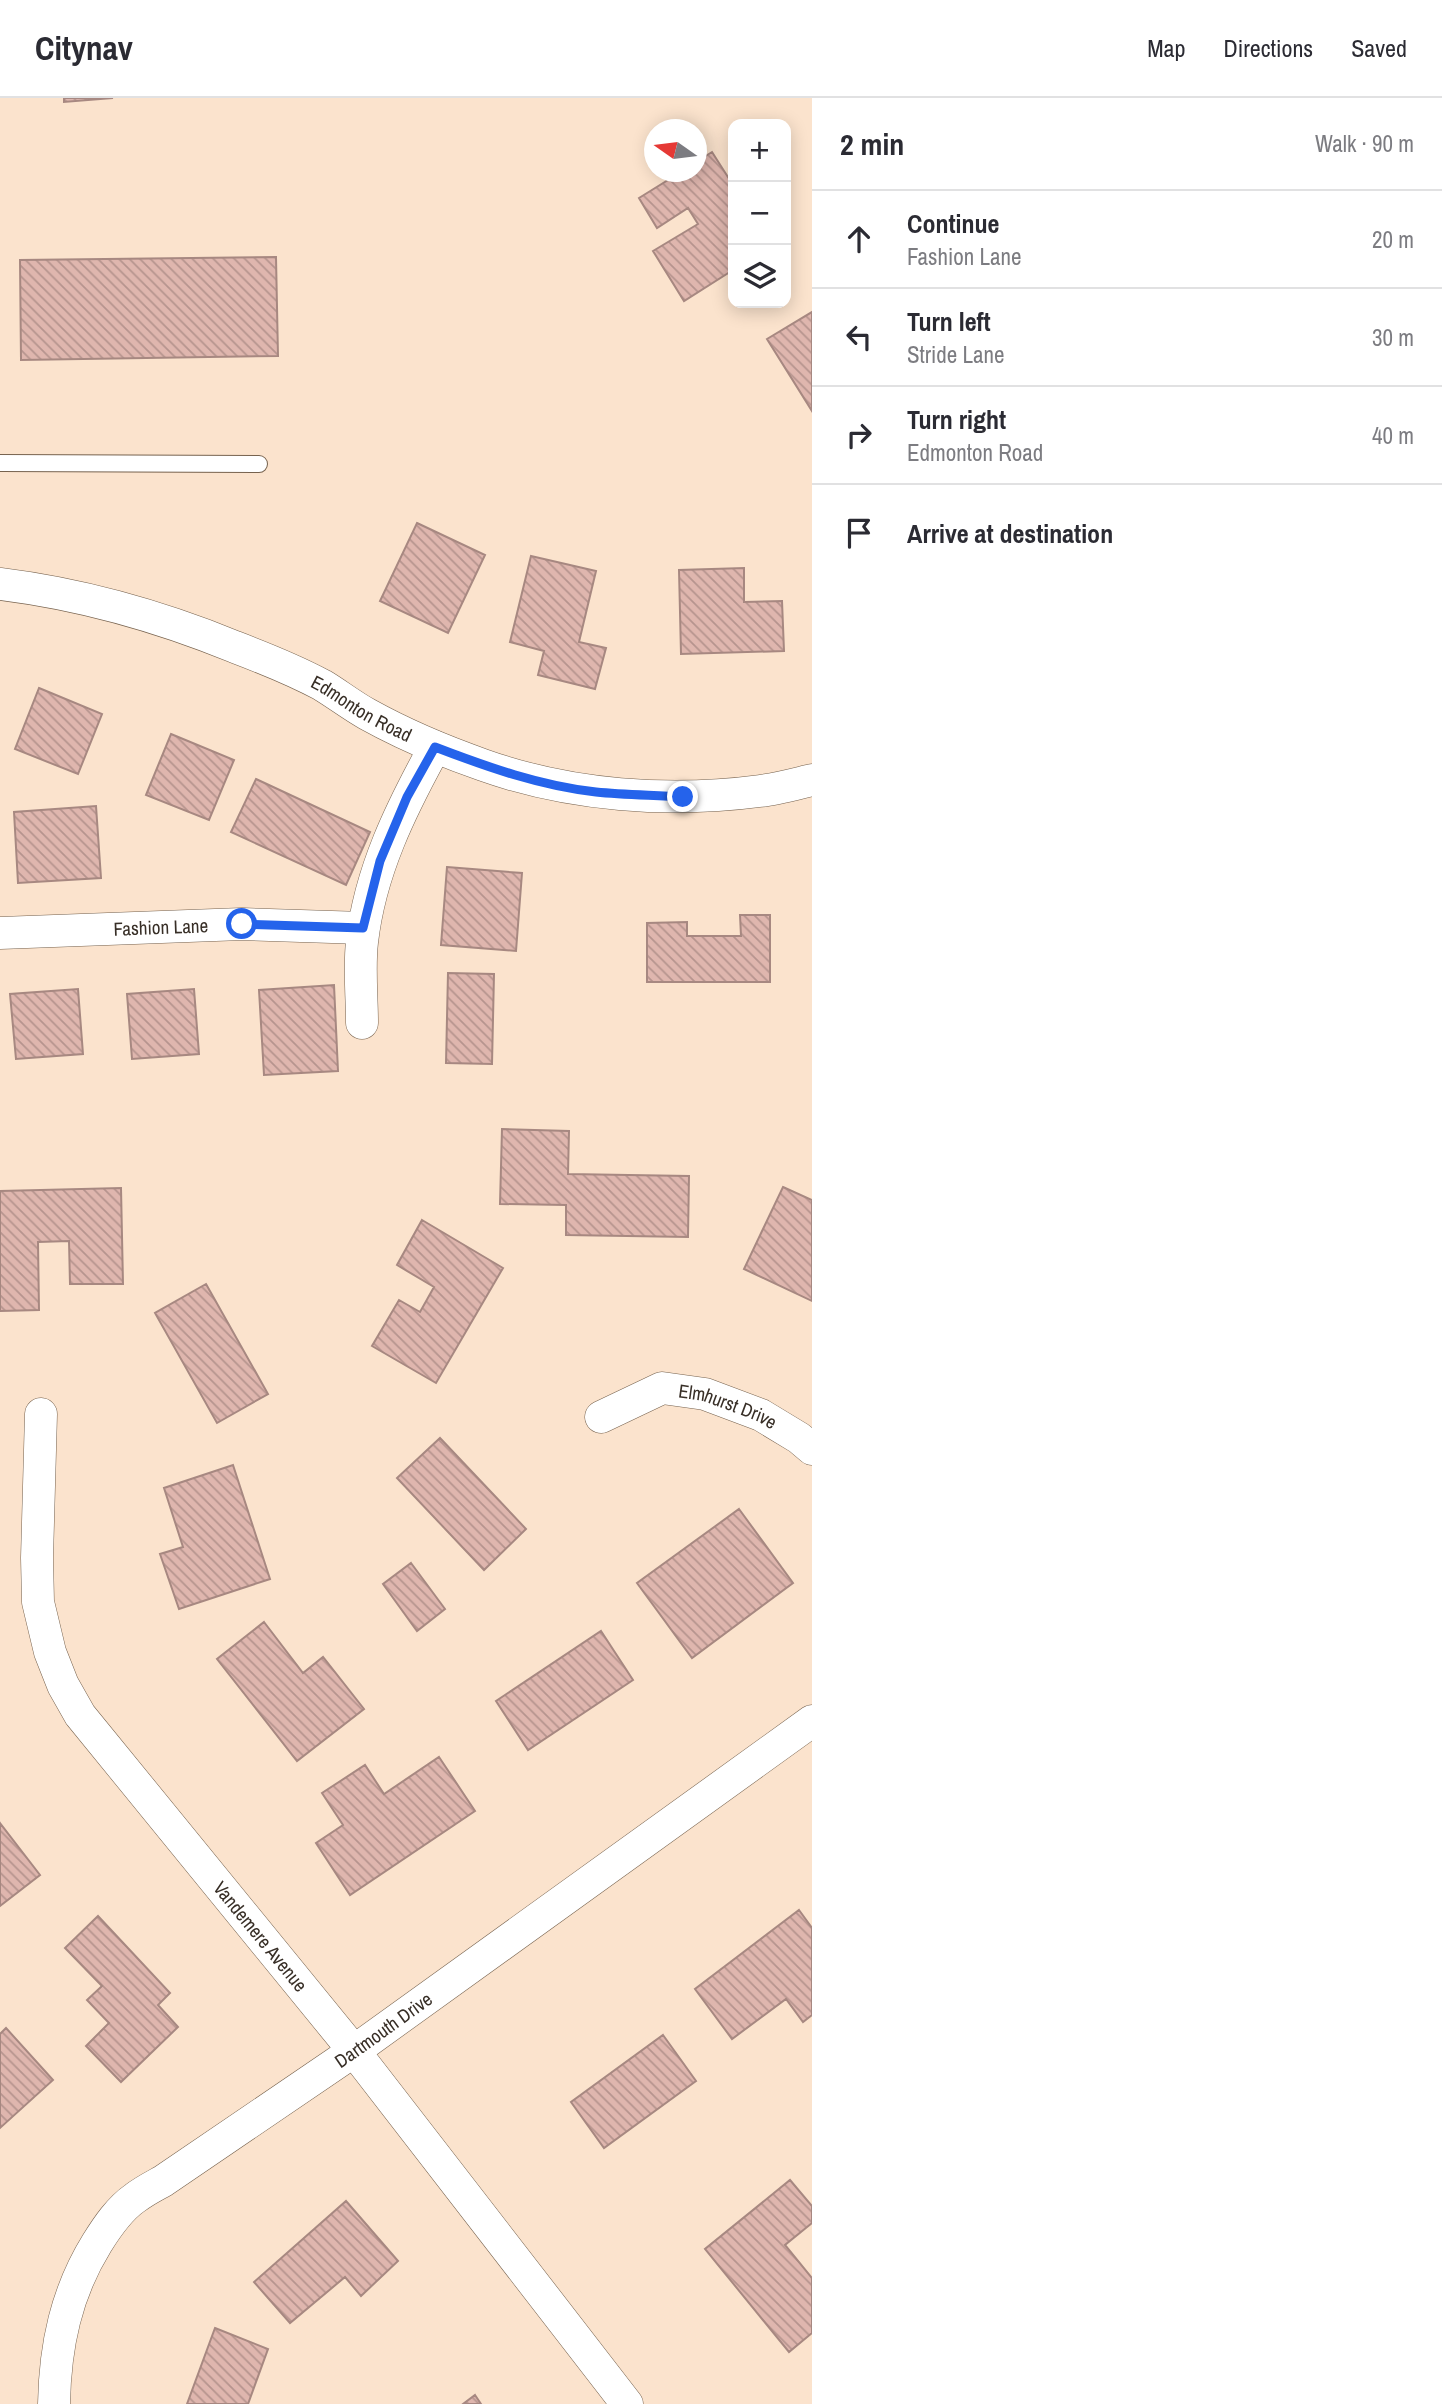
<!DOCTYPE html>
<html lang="en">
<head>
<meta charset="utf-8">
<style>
  body { margin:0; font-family:"Archivo Narrow",sans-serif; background:#f2f2f3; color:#2b2b33 }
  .controls { position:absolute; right:21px; top:21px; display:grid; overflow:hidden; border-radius:14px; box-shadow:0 4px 18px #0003 }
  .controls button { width:63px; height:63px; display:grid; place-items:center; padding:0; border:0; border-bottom:2px solid #e1e1e2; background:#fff; color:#2b2b33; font:35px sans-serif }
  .compass { position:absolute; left:644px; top:21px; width:63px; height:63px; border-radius:50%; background:#fff; box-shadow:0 4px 18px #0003; rotate:284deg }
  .stop { position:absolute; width:21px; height:21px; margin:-16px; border:5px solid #2563eb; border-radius:50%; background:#fff }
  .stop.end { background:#2563eb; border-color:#fff; box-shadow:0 2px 7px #0008 }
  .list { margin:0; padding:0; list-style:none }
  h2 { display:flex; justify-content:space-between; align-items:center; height:91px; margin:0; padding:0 28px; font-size:30px }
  h2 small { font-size:23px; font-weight:400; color:#7c7c81 }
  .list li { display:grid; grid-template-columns:46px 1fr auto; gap:21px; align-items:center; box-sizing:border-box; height:98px; padding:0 28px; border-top:2px solid #e1e1e2 }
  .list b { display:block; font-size:26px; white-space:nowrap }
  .list p { margin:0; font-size:23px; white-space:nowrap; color:#7c7c81 }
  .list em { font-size:23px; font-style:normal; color:#7c7c81 }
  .icon { flex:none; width:38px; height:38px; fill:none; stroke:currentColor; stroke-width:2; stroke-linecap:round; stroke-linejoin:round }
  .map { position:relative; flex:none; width:812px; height:2306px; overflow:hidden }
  header { display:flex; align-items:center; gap:42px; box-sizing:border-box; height:98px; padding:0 35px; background:#fff; border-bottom:2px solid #e1e1e2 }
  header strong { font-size:33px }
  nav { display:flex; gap:38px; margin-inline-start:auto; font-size:24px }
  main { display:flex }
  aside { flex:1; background:#fff }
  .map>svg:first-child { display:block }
  .building { fill:url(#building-back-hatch); stroke:#a78881; stroke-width:2 }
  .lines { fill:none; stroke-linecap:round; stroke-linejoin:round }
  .service-casing { stroke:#76624e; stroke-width:18 }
  .minor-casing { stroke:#76624e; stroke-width:33 }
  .service { stroke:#fff; stroke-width:16 }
  .minor { stroke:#fff; stroke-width:32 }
  .route { stroke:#2563eb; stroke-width:9 }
  .labels { text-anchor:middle; stroke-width:6; stroke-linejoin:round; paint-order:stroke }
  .street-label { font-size:19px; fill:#382f27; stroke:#fdf3ea }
</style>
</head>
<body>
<header>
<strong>Citynav</strong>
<nav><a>Map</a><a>Directions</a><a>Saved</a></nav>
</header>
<main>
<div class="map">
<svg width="812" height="2306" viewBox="0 0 812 2306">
  <defs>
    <pattern id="building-back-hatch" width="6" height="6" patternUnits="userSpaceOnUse" patternTransform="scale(1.75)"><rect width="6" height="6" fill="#dfb6ae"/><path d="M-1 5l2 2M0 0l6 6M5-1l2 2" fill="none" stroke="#b6948e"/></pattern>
  </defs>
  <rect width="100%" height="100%" fill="#fbe3cd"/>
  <path class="building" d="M64,0H113L64,4Z
    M712,54L733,87V172L684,203L653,153L698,126L688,110L657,130L639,100L681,74H696V64Z
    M276,159L278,258L21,262L20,162Z
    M812,214V313L767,241Z
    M417,425L485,457L448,535L380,503Z
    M531,458L596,473L579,544L606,550L595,591L538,577L544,553L510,544Z
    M744,470V504L782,503L784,553L681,556L679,472Z
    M39,590L102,616L78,676L15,651Z
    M171,636L234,662L209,722L146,697Z
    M256,681L370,734L346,787L231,734Z
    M96,708L101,780L18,785L14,714Z
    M447,769L522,775L516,853L441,847Z
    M740,817H770V884H647V825L687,824V838H741Z
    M448,875L494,876L492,966L446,965Z
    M334,887L338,973L264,977L259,892Z
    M78,891L83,956L16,961L10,896Z
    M194,891L199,956L132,961L127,896Z
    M502,1031L569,1033L568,1076L689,1078L688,1139L566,1137V1107L500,1106Z
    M783,1089L812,1102V1203L744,1171Z
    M121,1090L123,1186H70L69,1143L38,1144L39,1212L0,1213V1093Z
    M422,1122L503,1170L436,1285L372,1248L399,1202L420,1214L434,1189L397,1167Z
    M206,1186L268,1296L217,1325L155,1215Z
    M440,1340L526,1431L484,1472L397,1380Z
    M233,1367L270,1481L179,1511L160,1456L183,1449L164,1390Z
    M739,1411L793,1485L692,1560L637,1485Z
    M411,1465L445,1511L417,1533L383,1486Z
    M264,1524L303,1575L323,1559L364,1611L297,1663L217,1561Z
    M601,1533L633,1582L528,1652L496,1603Z
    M439,1659L475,1713L350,1797L316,1745L343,1727L322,1695L365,1667L384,1696Z
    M0,1725L40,1777L0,1808Z
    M799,1812L812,1830V1917L803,1924L786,1901L732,1941L695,1891Z
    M98,1818L170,1895L158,1907L178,1929L121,1984L86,1948L109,1925L87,1902L102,1888L65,1850Z
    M6,1930L53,1982L0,2030V1936Z
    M663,1937L696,1983L604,2050L571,2004Z
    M790,2082L812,2108V2125L785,2147L812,2180V2235L789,2254L705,2151Z
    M346,2103L398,2163L361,2198L345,2179L290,2225L254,2184Z
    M215,2230L268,2251L248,2306H187Z
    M475,2297L481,2306H463Z"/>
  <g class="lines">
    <g class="service-casing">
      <path id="service" d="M0,365L259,366"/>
    </g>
    <g class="minor-casing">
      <g id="minor">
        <path id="s1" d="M0,486C81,496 159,518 235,549C264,560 294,572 322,587C337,596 351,607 367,616C403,636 443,653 483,667C570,698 669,705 760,693C777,691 795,686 812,682"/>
        <path id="s2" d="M0,835L242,826L363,830"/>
        <path d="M362,925C362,898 359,870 362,844C370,773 401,711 435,649"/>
        <path id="s3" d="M41,1316L37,1460L38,1504L50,1554L63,1587L80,1617L354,1953L627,2306"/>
        <path id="s4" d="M601,1319L662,1290L705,1296L761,1317L799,1340L812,1351"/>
        <path id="s5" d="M54,2306C55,2248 66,2195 97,2145C107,2129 119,2111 135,2100C144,2093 154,2088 163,2083L354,1953L812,1623"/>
      </g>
    </g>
    <use href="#service" class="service"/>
    <use href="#minor" class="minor"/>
  </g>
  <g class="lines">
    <path class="route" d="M242,826L363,830L380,763L407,699L435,649C487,669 541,688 596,694C625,697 654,697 683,699"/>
  </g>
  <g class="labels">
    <g class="street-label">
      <text dy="7" stroke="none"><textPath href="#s1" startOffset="385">Edmonton Road</textPath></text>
      <text dy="7" stroke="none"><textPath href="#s2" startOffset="161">Fashion Lane</textPath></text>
      <text dy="7" stroke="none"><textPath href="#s4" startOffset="136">Elmhurst Drive</textPath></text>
      <text dy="7" stroke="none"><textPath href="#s3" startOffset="595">Vandemere Avenue</textPath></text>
      <text dy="7" stroke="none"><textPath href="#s5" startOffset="528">Dartmouth Drive</textPath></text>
    </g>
  </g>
</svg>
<div class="controls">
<button>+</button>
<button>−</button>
<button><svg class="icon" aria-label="layers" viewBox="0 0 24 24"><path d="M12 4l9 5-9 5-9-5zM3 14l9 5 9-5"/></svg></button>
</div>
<svg class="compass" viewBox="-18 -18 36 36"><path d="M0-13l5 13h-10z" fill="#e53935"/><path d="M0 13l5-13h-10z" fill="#7c7c81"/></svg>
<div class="stop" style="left:242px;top:826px"></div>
<div class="stop end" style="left:683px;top:699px"></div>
</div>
<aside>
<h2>2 min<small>Walk · 90 m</small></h2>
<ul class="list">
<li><svg class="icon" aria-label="ahead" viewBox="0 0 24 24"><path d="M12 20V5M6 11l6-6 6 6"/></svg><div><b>Continue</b><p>Fashion Lane</p></div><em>20 m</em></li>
<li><svg class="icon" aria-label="left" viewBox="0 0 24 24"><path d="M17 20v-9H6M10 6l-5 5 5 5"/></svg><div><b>Turn left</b><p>Stride Lane</p></div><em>30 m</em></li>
<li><svg class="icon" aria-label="right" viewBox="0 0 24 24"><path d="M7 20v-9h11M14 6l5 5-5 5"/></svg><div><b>Turn right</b><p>Edmonton Road</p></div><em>40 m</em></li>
<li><svg class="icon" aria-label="arrive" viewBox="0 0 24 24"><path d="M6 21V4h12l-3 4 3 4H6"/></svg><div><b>Arrive at destination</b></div></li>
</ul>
</aside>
</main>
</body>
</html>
